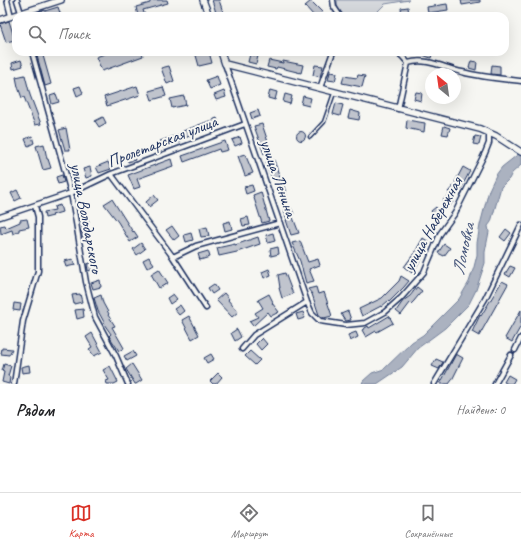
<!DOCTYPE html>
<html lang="ru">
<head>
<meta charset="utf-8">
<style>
  body { margin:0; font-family:Caveat,sans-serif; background:#f6f6f6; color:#202124 }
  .compass { position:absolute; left:425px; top:68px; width:36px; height:36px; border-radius:50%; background:#fff; box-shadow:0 4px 16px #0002; rotate:331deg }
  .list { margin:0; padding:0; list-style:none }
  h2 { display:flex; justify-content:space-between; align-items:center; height:52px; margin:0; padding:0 16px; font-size:17px }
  h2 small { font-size:13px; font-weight:400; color:#757577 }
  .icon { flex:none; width:22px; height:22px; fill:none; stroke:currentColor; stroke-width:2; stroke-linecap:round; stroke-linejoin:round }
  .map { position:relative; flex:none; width:521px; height:384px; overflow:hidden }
  .search { position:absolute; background:#fff; box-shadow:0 4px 16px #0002; left:12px; right:12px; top:12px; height:44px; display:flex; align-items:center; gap:10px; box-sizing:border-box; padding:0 14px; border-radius:12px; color:#757577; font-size:15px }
  .sheet { height:108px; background:#fff }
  nav { display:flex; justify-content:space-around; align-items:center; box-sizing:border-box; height:56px; border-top:1px solid #e0e0e0; background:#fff; font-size:11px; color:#757577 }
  nav a { display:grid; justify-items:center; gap:2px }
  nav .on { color:#d93025 }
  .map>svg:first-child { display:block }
  .green { fill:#d6d9dd; stroke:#78849e }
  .water { fill:#abb2c0; stroke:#717e99 }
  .building { fill:#c0c4cd; stroke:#1b2f5e }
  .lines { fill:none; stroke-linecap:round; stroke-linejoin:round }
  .lane-casing { stroke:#1b2f5e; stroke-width:5 }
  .street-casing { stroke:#1b2f5e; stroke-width:7 }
  .secondary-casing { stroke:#1b2f5e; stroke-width:8 }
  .lane { stroke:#f6f6f2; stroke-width:2 }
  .street { stroke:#f6f6f2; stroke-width:4 }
  .secondary { stroke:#f6f6f2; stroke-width:5.5 }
  .labels { text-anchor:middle; stroke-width:4; stroke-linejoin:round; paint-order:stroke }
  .street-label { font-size:17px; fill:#1b2f5e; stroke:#f6f6f2 }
  .water-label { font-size:18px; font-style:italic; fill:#46567b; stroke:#f6f6f2 }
</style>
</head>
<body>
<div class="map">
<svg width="521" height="384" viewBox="0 0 521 384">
  <rect width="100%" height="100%" fill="#f6f6f2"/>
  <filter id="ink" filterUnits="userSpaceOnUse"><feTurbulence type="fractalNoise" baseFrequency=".025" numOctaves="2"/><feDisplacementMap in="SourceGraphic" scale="8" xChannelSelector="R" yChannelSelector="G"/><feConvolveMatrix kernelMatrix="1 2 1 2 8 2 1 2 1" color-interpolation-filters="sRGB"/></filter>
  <g filter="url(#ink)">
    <path class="green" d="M337,0H409L385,4L373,16H344L338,12Z"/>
    <path class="water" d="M521,152V165L512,173L509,179L501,187L491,222L488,226L489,232L485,252V263L476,290L469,304L445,328L418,348L402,367L377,384H362L363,381L372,373L384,369L412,342L423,335L459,299L469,282L474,267L477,255V243L480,225L489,190L496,175L502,167Z"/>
    <path class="building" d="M150,0H167L168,3L143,10L145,16H138L136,7L150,3Z
      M212,0H219L224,15L217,16Z
      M461,0H480V2L462,5Z
      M311,1L323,13L319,16H314L305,6Z
      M447,4L448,10L428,13L427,7Z
      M58,7L61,16H39L38,12L45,10V11Z
      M408,7L409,15L402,16L401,8Z
      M9,21L15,40L6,42L0,24Z
      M36,52H42L51,84L45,86Z
      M110,52H142L143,56L102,71L96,57Z
      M195,52H209L212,63L199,66Z
      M414,52H433L431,58Z
      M250,54L258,56L256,64L248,62Z
      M21,60L23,66L13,69L12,63Z
      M269,60L283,63V61L303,65L301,73L277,67L276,69L267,67Z
      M471,61L477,62L476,70L469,68Z
      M315,65L323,66L320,77L313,75Z
      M492,65L500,66V75L491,74Z
      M169,66L174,81L167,84L161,68Z
      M330,72L337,73L335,81L328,80Z
      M25,75L30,95L41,124L35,125L24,97L22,98L18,87L16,77Z
      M358,75L365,76L362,87L342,83L344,76L357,78Z
      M217,76L220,85L210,89L206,80Z
      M80,86L83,93L77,96L74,88Z
      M137,86L140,95L107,106L104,97Z
      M163,87L166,96L152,100L149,91Z
      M270,90L277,92L275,100L268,98Z
      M224,91L226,97L216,100L214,95Z
      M416,92L422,93L421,101L414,99Z
      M56,94L59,102L52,104L50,96Z
      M285,94L292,96L290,104L283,102Z
      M184,96L186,105L172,108L170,99Z
      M303,96L311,98L309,106L301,104Z
      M336,103L343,105L340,116L333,114Z
      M258,110L260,116L252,119L250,113Z
      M350,110L360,113L359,120L348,118Z
      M103,117L106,123L99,127L95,121Z
      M217,118L219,124L192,135L180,140V142L163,148L160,141L183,133V131Z
      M407,120L425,123L424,132L406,128Z
      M262,124L271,151L264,154L254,126Z
      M444,126L450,128L448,135L442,134Z
      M66,128L70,150H65L59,130Z
      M296.5 136a4.5 4.5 0 1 1 9 0a4.5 4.5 0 1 1-9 0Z
      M32,136L34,143L28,146L25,139Z
      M475,136L481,137L479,145L473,144Z
      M240,137L242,143L235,146L232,140Z
      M225,141L228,150L220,152L219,149L184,162L182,156Z
      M44,144L47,159H48L51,168L43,170L36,146Z
      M132,153L135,160L128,162L126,156Z
      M245,154L253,173L245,176L238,156Z
      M171,159L173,166L137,179L140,187L134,189L128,175Z
      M274,160L281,181L282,180L287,196L281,198L274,179H272L266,162Z
      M108,162L111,169L99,173L96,167Z
      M90,167L92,176L86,178L83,169Z
      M463,167L470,171L460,190L451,200L453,202L448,207L443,200L450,194L448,192L456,183L455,182Z
      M76,171L79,180L73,182L70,173Z
      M62,175L64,182L58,184L56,177Z
      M252,185L254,191L246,194L244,187Z
      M17,190L21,198L15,201L11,193Z
      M261,192L269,221L262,223L253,195Z
      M154,195L158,200L149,207L146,202Z
      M112,199L133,232L134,231L138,237L130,242L118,222L104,204Z
      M60,205L62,212L52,215L53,216L45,218L44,212L55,210L54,207Z
      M436,207L441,213L436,218L431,211Z
      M291,208L294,214L292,215L299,233L291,235L286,220H287L284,210Z
      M87,216L89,223H87L90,235L83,237L81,230H83L80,218Z
      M248,217L250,225L243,226L241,219Z
      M27,219L29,227L19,229V231L13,234L12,230L1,234L0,226L5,225L6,228L20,222V220Z
      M230,221L232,229L225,231L223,223Z
      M172,226L179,236L174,240L166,230Z
      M207,227L209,236L201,237L199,229Z
      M506,229L511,233L505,241L500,237Z
      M191,233L193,240L186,242L184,235Z
      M273,233L275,241L268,243L266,235Z
      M258,237L260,244L237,252L219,256L217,248L235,244V245Z
      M423,238L429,242L423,251L425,252L421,260L412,273L404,267L415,252Z
      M300,241L308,262L318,259L320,265L309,269L314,281L306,283L300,261L292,243Z
      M141,243L145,249L137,255L133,249Z
      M444,244L450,248L444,256L438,253Z
      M278,247L279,254L271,256L270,249Z
      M208,251L210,257L200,260L198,254Z
      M149,257L154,264L147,268L143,260Z
      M73,259L75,265L66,267L64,261Z
      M94,262L96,269L88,271L87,264Z
      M510,266L515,268L510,277L505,274Z
      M159,269L168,283L159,288L151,274Z
      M269,269L271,275L264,278L262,272Z
      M285,273L293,294L282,298L279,288H280L278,275Z
      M401,276L409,281L404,287L389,302L388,301L381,307V306L362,316L359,309L382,298L399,281Z
      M100,280L101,287L93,289L91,283Z
      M502,281L508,284L479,336L472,332L480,315L481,316Z
      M214,284L218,290L212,294L208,288Z
      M316,287L318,294L324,292L332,316L324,318L319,315L312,294L308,289Z
      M417,287L422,291L414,301L411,304L410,303L401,315L396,311L403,301L410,296Z
      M224,293L229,299L228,300L238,312L232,317L216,300Z
      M80,294L82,302L74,304L72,295Z
      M173,294L177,299L170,304L167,298Z
      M269,294L273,302L272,303L279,312L271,316L268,312L253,326L249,321L258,317L255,313L263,308L258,300Z
      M101,295L103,303L109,314L108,315L115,326L112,327L124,348L119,351L109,336L111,334L104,324H105L98,311L94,298Z
      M14,303L21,304L20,311L13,310Z
      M180,305L184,311L179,315L174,309Z
      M83,309L84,317L77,319L75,310Z
      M521,310V326L512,342L505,338Z
      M348,311L351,320L346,321L341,314Z
      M303,312L305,318L298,320L296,314Z
      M189,316L199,335L192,339L182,320Z
      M389,316L393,323L377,332L376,331L366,337L362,330L368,326L369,328Z
      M237,329L241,337L235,341L231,333Z
      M356,332L358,337L350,341L348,335Z
      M92,333L102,352L94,356L89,349L92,347L86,337Z
      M262,338L267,344L261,350L256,344Z
      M2,348L12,349L9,355L1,354Z
      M133,351L136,356L127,361L124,356Z
      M250,351L260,360L255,365L245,356Z
      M211,354L214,359L207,363L204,358Z
      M456,354L463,358L452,380L449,384H440Z
      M436,359L443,362L439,369L432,366Z
      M4,364L11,366L8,376L10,377L9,384L2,382L4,372L2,371Z
      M132,364L142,380L136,384H135L126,369Z
      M29,365L30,372L22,373L21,367Z
      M110,366L118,382L114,384H107L106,381L109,380L103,370Z
      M218,373L222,377L216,384H213L210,381Z
      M508,375L515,379L512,384H508L504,382Z"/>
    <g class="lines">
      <g class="lane-casing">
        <path id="lane" d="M310,137L324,122L334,93"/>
      </g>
      <g class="street-casing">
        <path id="street" d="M7,0L11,16
          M17,0L22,16
          M333,0L334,7L340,16
          M32,52L71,193L86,282L95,317L116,356L128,384
          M396,52L402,56L408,63
          M225,64L307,302L312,313L320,321L346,325L365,323L385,312L401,298L424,272L440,234L455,213L485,153L489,143V133
          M320,88L333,52
          M398,109L408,63C427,57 444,68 462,72C481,77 502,79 521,81
          M111,174L173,257L206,308
          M0,217L71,193L111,174L245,124
          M173,257L196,246L280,223
          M242,349L254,335L307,302
          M515,350L521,338
          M14,384L23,321L38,271V217L35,206
          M434,384L485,299L521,225
          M495,384L511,355"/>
      </g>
      <g class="secondary-casing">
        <path id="secondary" d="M203,0L209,16
          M0,20L61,0
          M221,52L225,64L480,129L496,136L521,152"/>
      </g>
      <use href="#lane" class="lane"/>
      <use href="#street" class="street"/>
      <use href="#secondary" class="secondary"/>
    </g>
  </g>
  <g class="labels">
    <g class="street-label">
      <text transform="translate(162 141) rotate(-21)" y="6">Пролетарская улица</text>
      <text transform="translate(279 178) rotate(71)" y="6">улица Ленина</text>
      <text transform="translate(87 218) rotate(79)" y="6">улица Володарского</text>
      <text transform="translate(432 224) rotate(-61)" y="6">улица Набережная</text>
    </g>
    <g class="water-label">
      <text transform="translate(463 249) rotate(-78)" y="6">Ломовка</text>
    </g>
  </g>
</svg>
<svg class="compass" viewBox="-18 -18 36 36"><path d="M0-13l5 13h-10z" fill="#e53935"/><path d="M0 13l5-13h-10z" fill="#757577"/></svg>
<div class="search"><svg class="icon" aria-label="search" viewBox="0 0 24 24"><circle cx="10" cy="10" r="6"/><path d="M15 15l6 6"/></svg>Поиск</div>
</div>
<section class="sheet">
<h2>Рядом<small>Найдено: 0</small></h2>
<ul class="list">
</ul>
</section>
<nav>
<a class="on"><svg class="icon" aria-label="map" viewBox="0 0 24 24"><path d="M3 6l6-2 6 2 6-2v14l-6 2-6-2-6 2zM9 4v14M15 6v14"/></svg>Карта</a>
<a><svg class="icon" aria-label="directions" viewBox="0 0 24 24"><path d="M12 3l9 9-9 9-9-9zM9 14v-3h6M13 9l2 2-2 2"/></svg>Маршрут</a>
<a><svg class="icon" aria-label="saved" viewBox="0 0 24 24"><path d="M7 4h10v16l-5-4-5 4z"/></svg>Сохранённые</a>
</nav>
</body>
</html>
